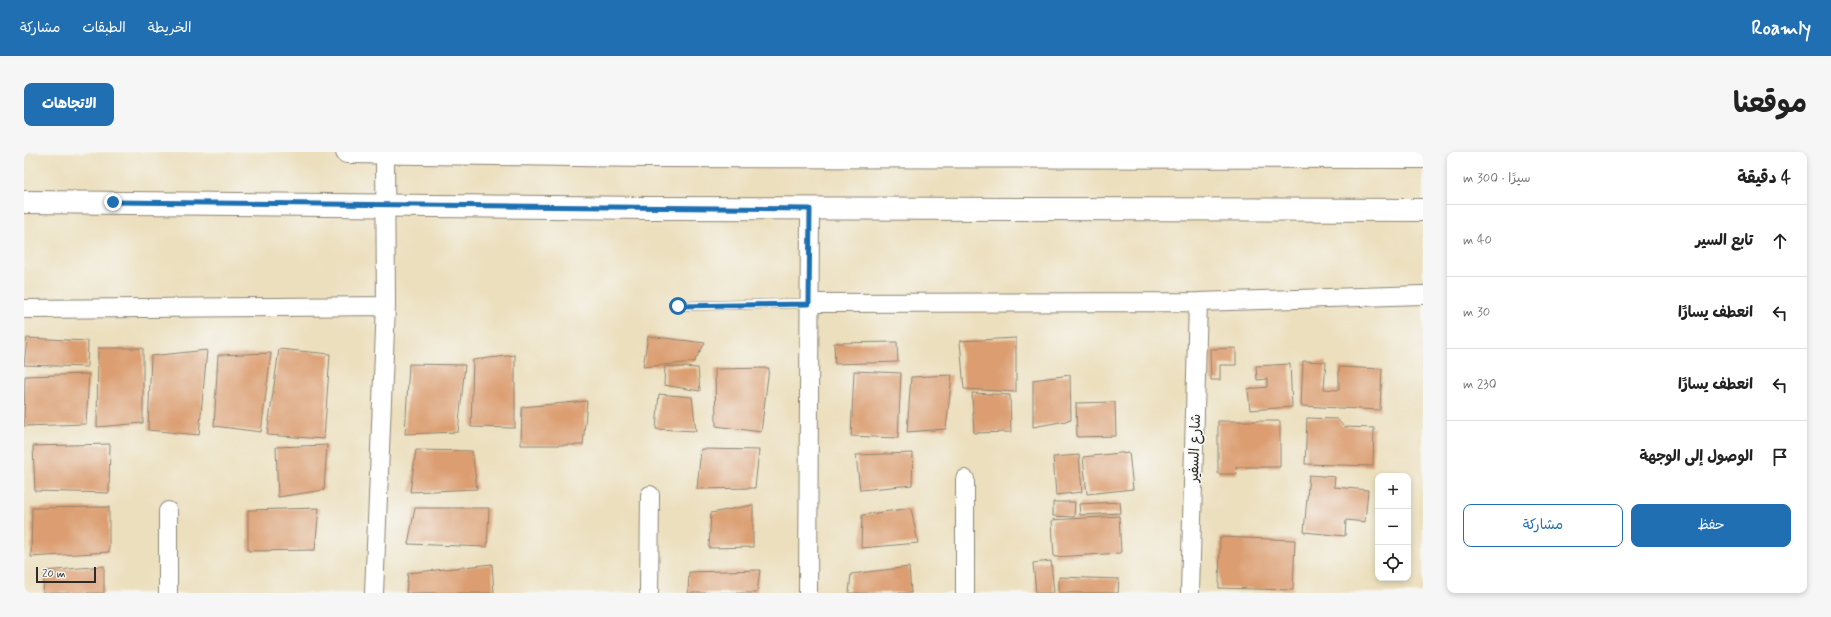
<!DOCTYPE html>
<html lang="ar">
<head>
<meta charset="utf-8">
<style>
  body { margin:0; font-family:Mynerve,"Playpen Sans Arabic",sans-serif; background:#f6f6f6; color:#222; direction:rtl }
  .controls { position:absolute; right:12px; bottom:12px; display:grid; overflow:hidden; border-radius:8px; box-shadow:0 2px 6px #0003 }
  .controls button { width:36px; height:36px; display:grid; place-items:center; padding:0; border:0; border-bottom:1px solid #e0e0e0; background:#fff; color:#222; font:20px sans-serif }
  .scale { position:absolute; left:12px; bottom:10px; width:60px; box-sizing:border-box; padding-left:4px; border:2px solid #2b2b2b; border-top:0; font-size:11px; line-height:14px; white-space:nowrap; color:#2b2b2b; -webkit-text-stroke:3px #f6f6f2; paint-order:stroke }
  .stop { position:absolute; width:12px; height:12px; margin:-9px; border:3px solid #1f6fb2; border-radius:50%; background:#fff }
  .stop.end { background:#1f6fb2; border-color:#fff; box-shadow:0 1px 4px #0008 }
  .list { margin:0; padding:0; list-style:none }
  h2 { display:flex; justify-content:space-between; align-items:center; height:52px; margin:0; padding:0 16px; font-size:17px }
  h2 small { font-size:13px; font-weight:400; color:#767676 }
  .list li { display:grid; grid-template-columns:26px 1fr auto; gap:12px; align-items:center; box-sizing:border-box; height:72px; padding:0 16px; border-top:1px solid #e0e0e0 }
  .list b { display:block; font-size:15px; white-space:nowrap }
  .list em { font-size:13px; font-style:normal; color:#767676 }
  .actions { display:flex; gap:8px; padding:12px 16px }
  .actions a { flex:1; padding:9px 0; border:1px solid #1f6fb2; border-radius:8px; text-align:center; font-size:14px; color:#1f6fb2 }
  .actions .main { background:#1f6fb2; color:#fff }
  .icon { flex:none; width:22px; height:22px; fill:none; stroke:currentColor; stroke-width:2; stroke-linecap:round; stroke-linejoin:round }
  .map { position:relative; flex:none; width:1399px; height:441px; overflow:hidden; direction:ltr; border-radius:8px }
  header { display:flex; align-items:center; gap:24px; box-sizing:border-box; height:56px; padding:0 20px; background:#1f6fb2; color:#fff }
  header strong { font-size:19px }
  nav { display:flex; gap:22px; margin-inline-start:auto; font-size:14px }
  .intro { display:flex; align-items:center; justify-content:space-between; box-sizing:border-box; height:96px; padding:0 24px }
  h1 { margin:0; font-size:28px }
  .button { padding:10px 18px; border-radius:8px; background:#1f6fb2; color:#fff; font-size:14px; font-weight:700 }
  main { display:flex; gap:24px; padding:0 24px }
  aside { flex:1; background:#fff; border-radius:8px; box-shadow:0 2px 6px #0003 }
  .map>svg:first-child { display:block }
  .building { fill:#dc9e71 }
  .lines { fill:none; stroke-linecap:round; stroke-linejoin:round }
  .lane-casing { stroke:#8c8574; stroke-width:10 }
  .street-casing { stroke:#8c8574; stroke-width:20 }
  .primary-casing { stroke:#8c8574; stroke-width:24 }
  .lane { stroke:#fff; stroke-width:9 }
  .street { stroke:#fff; stroke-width:18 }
  .primary { stroke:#fff; stroke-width:22 }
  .route { stroke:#1f6fb2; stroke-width:5 }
  .labels { text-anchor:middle; stroke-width:3; stroke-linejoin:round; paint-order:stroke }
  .street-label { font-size:14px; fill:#2b2b2b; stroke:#f6f6f2 }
</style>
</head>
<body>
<header>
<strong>Roamly</strong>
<nav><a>الخريطة</a><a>الطبقات</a><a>مشاركة</a></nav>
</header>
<div class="intro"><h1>موقعنا</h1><a class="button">الاتجاهات</a></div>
<main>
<aside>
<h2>4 دقيقة<small>سيرًا · 300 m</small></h2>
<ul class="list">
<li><svg class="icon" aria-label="ahead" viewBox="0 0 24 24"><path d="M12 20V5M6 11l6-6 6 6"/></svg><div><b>تابع السير</b></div><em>40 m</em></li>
<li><svg class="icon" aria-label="left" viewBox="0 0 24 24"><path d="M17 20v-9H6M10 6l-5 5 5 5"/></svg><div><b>انعطف يسارًا</b></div><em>30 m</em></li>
<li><svg class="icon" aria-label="left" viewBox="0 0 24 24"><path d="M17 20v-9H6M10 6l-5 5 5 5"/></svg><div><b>انعطف يسارًا</b></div><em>230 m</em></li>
<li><svg class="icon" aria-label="arrive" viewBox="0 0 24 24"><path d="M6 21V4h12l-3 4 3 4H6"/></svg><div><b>الوصول إلى الوجهة</b></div></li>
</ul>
<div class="actions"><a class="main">حفظ</a><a>مشاركة</a></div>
</aside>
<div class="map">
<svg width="1399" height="441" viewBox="0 0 1399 441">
  <rect width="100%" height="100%" fill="#f6f6f2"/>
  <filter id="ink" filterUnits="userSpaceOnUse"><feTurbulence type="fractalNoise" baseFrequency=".025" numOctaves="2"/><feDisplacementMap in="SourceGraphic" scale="8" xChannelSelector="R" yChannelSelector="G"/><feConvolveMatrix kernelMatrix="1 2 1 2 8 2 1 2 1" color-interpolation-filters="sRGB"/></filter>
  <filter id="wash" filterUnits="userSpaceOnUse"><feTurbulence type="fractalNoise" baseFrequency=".012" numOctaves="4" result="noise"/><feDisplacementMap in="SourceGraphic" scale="16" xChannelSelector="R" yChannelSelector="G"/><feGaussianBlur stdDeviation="0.9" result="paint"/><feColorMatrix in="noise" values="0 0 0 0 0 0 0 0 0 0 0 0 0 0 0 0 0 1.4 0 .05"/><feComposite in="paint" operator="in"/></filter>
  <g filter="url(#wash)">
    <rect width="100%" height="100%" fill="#ecdfbd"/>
    <g id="blocks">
      <path class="building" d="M624,184L681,191L670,210L619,215Z
        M3,186L64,189L63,215L0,213Z
        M992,186V240L940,237L936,189Z
        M873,190L874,210L811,212L810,191Z
        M74,196H119V271L73,275Z
        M1212,196V213H1196V228H1187L1186,197Z
        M255,197L306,202L300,287L243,283Z
        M183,198L175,283L124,278L127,204Z
        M247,201L237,280L190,274L194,203Z
        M491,203V276L447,275L449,208Z
        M1279,209L1302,210L1300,237L1315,238V215L1358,217L1356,258L1277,254Z
        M385,212L441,213L434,280L381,282Z
        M1266,212L1268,255L1226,258L1224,237L1243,235V227L1233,228L1232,214Z
        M641,214L674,216L676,239L640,233Z
        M745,216L737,280L692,274L691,217Z
        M830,219L877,221L874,286L827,284Z
        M65,222L62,272L0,274L1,224Z
        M928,223L922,277L883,280L887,225Z
        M1046,223L1047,268L1009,275V228Z
        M948,241L986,243L987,280L950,281Z
        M635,242L668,245L672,279L632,277Z
        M563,249L559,293H497L498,255Z
        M1091,250L1092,284L1053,285L1052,251Z
        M1283,266L1313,267L1320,275L1350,276L1349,314L1281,312Z
        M1194,269H1256V315H1212L1213,322H1194Z
        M86,292L85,341L11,339L9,294Z
        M303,293L300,338L254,345L252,295Z
        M677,297L735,298L731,336L673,337Z
        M392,298L448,299L453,337L386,340Z
        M1105,300L1109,337L1063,342L1059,305Z
        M889,301L888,333L836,338L832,303Z
        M1055,303L1058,340L1032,343L1029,305Z
        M1285,323L1311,325L1310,335L1344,338L1341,370L1322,368L1321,384L1280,380Z
        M1029,350H1051L1050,365L1029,364Z
        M1096,350L1097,361L1056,363L1055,352Z
        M729,353V395L685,396L687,361Z
        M85,355V400L7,405L8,356Z
        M295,356L291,398L224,399V358Z
        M391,356H465L463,395L384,392Z
        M887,356L894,391L837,396L838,363Z
        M1095,364L1097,401L1030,405L1028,368Z
        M1196,385L1271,388L1269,438L1195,436Z
        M1027,409L1030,441H1012L1009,411Z
        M468,412L470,441H382L384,421Z
        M80,414V441H19L21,419Z
        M885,415L887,441H825L827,422Z
        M736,418L733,441H664L665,420Z
        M1035,425L1095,427L1094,441H1035Z"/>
    </g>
  </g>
  <g filter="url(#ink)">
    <use href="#blocks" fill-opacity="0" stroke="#8c8574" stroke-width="1"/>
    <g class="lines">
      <g class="lane-casing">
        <path id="lane" d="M654,154L785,151"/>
      </g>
      <g class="street-casing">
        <path id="street" d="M785,151L1174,150L1399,143
          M0,157L362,154
          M144,441V359
          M350,441L362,154L361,0
          M625,441L626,343
          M784,441L786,57
          M941,441V327
          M1166,441L1174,150"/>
      </g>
      <g class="primary-casing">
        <path id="primary" d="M323,0L624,4L1399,5
          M0,50L624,56L1399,58"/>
      </g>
      <use href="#lane" class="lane"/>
      <use href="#street" class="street"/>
      <use href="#primary" class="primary"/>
    </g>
  </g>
  <g class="lines" filter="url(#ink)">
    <path class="route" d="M89,50L786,57L785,152L654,154"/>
  </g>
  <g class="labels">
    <g class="street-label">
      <text transform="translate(1170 296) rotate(-88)" y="5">شارع السفير</text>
    </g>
  </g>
</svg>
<div class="controls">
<button>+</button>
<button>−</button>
<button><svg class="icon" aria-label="locate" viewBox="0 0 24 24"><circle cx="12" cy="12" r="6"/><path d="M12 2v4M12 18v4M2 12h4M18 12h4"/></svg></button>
</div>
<div class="scale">20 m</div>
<div class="stop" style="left:654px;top:154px"></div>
<div class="stop end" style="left:89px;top:50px"></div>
</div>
</main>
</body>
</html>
